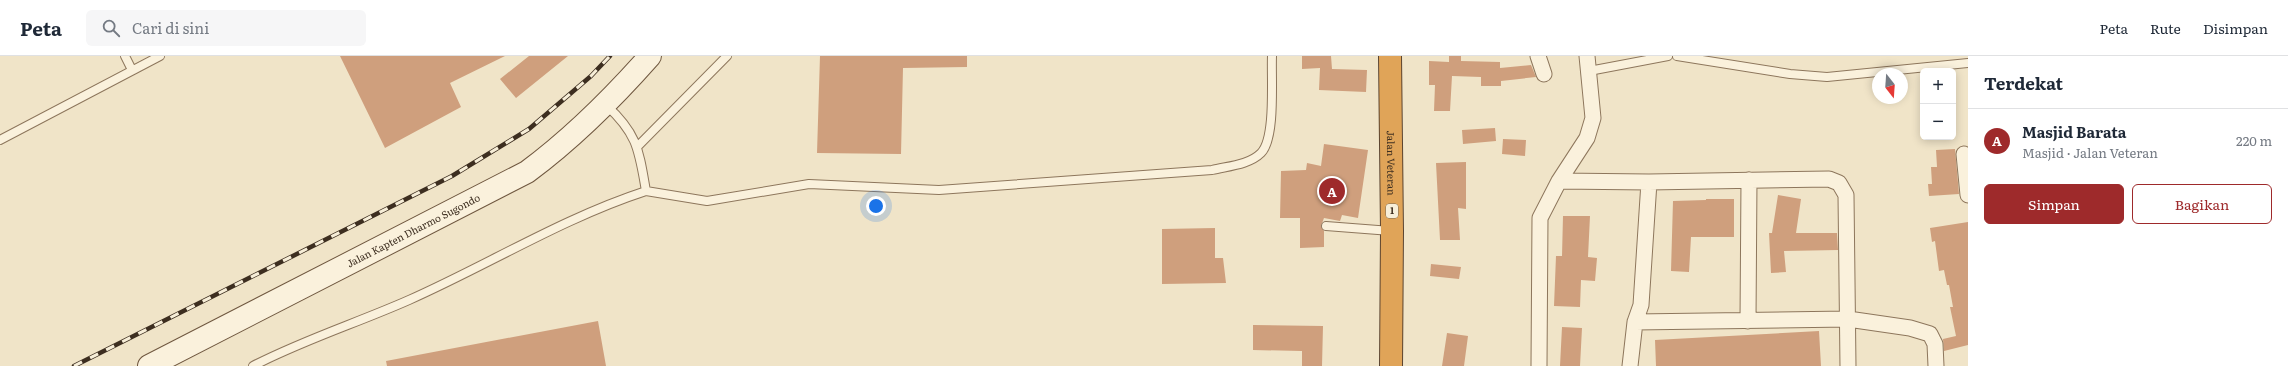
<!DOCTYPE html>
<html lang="id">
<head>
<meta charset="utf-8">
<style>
  body { margin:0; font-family:Literata,serif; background:#f6f6f7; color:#1f2937 }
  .controls { position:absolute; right:12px; top:12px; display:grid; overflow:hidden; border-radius:6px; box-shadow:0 2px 10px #0003 }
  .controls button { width:36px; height:36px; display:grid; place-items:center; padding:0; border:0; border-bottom:1px solid #e0e1e3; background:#fff; color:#1f2937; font:20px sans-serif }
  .compass { position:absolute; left:1872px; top:12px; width:36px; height:36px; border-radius:50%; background:#fff; box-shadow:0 2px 10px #0003; rotate:163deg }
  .you { position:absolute; left:876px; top:150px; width:14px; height:14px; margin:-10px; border:3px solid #fff; border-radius:50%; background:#1a73e8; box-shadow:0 0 0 6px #1a73e833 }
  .badge { display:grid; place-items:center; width:26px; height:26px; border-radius:50%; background:#9e2a2b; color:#fff; font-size:13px; font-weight:700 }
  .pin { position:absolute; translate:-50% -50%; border:2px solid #fff; box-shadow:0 1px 4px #0006 }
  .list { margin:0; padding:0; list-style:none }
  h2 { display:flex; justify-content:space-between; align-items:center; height:52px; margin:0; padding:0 16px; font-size:17px }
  h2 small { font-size:13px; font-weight:400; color:#747a83 }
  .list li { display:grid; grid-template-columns:26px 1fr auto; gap:12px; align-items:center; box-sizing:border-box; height:64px; padding:0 16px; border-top:1px solid #e0e1e3 }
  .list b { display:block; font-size:15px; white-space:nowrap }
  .list p { margin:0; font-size:13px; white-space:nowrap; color:#747a83 }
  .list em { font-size:13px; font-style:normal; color:#747a83 }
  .actions { display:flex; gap:8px; padding:12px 16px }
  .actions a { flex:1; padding:9px 0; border:1px solid #9e2a2b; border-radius:6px; text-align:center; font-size:14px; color:#9e2a2b }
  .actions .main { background:#9e2a2b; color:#fff }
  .icon { flex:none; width:22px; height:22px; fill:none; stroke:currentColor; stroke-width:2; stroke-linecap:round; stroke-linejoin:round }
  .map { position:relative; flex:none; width:1968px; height:310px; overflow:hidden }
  header { display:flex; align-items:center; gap:24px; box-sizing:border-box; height:56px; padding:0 20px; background:#fff; border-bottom:1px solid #e0e1e3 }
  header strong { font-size:19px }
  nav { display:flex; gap:22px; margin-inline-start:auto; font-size:14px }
  .search { width:280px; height:36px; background:#f6f6f7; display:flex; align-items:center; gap:10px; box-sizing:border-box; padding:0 14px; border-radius:6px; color:#747a83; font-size:15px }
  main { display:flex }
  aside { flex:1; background:#fff }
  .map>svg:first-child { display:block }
  .building { fill:#cf9f7d }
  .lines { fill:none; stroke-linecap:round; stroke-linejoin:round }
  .lane-casing { stroke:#8d765c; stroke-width:10 }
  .street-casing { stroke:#8d765c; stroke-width:17 }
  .secondary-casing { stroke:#6f573f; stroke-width:24 }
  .highway-casing { stroke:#5b4430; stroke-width:24 }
  .lane { stroke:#faf1dc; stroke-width:8 }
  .street { stroke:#faf1dc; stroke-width:15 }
  .secondary { stroke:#faf1dc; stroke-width:22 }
  .highway { stroke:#e0a458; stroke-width:22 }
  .rail-casing { stroke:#3d2e20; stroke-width:4.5 }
  .rail { stroke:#f7eed8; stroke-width:3; stroke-dasharray:9; stroke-linecap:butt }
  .labels { text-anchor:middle; stroke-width:3; stroke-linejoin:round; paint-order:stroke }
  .shield { fill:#f7eed8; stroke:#756857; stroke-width:1 }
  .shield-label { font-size:9px; font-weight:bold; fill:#3d2e20 }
  .street-label { font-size:10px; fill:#3d2e20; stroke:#f7eed8 }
</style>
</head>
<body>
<header>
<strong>Peta</strong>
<div class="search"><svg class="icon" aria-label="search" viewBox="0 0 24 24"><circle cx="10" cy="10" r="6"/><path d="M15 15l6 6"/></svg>Cari di sini</div>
<nav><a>Peta</a><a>Rute</a><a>Disimpan</a></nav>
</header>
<main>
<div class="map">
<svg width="1968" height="310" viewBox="0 0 1968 310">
  <rect width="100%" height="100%" fill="#f0e4c8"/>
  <path class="building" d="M340,0H505L450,27L461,51L385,92Z
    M529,0H568L516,42L500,23Z
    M820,0H967V11L903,12L901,98L817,97Z
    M1302,0H1331L1332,13L1367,14L1366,36L1319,34L1320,12L1302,13Z
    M1449,0H1461V5L1500,6V12L1531,9L1536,21L1501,25V30H1481V21L1452,20L1450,55H1434L1435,29H1429V5L1449,6Z
    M1495,72L1496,85L1463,88L1462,74Z
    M1503,83L1526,84L1525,100L1502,98Z
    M1324,88L1368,94L1358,162L1342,159L1340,165L1324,162L1321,170L1324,175V191L1300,192V162H1280L1281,115L1306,114L1307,107L1321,110Z
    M1955,93L1959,138L1929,140L1928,128H1932L1931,111H1937L1936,94Z
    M1466,106V153L1458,152L1460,184H1440L1436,107Z
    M1778,139L1801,143L1796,177H1837L1838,194L1784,195L1786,216L1771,217L1769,177H1772Z
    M1706,143H1734V181H1691L1689,216L1671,215L1673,145L1706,144Z
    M1563,160H1590L1588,201L1597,202L1595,225L1581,224L1580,251L1554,250L1556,200H1562Z
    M1968,166V289L1944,295L1943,283L1956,280L1950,251H1953L1949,229H1947L1944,214L1939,215L1935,185L1932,186L1930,172Z
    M1215,172V202H1223L1226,227L1162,228V173Z
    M1431,208L1461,211L1459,223L1430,220Z
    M598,265L606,310H387L386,305Z
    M1253,269L1323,270L1322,310H1302V295L1253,294Z
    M1562,271L1582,272L1580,310H1560Z
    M1819,275L1821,310H1656L1655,284Z
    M1447,277L1468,280L1464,310H1442Z"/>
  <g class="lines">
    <g class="lane-casing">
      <path id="lane" d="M125,0L132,14
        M1677,0L1790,18L1827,21L1968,7
        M1589,15L1668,0
        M606,49C638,78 639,95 646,135L707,145L809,128L939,134L1212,114C1228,110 1249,109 1261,97C1276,82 1271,22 1272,0
        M0,84L160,0
        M638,90L727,0
        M1326,170L1391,175
        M253,310C303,284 357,267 409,244C488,209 563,162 646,135"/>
    </g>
    <g class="street-casing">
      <path id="street" d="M1538,0L1544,18
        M1964,98L1968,139
        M1559,125L1649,126L1829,123L1839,127L1846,139L1848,310
        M1748,265L1749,124
        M1635,266L1848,263L1910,272L1930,278L1935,288L1936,310
        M1539,310L1540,162L1559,125L1587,82L1593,62L1587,0
        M1630,310L1635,266L1641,249L1649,126"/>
    </g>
    <g class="secondary-casing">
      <g id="secondary">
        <path id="s1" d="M149,310L527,116C573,82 612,43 650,0"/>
      </g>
    </g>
    <g class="highway-casing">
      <g id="highway">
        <path id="s2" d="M1390,0L1392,175L1391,310"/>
      </g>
    </g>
    <use href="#lane" class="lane"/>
    <use href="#street" class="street"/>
    <use href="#secondary" class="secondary"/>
    <use href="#highway" class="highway"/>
    <g class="rail-casing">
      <path id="rail" d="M74,310L452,120L529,73L591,20L610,0"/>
    </g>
    <use href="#rail" class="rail"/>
  </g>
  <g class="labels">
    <rect class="shield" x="1386" y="148" width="12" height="14" rx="3"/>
    <g class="shield-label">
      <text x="1392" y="158">1</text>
    </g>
    <g class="street-label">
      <text dy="4" stroke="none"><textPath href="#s2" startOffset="107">Jalan Veteran</textPath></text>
      <text dy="4" stroke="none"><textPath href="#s1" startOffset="297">Jalan Kapten Dharmo Sugondo</textPath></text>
    </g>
  </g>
</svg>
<div class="controls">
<button>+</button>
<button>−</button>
</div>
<svg class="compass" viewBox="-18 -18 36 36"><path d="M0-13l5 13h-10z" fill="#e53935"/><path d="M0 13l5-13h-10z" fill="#747a83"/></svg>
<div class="you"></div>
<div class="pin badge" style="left:1332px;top:135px">A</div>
</div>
<aside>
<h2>Terdekat<small></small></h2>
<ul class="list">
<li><span class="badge">A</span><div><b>Masjid Barata</b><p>Masjid · Jalan Veteran</p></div><em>220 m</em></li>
</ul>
<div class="actions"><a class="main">Simpan</a><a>Bagikan</a></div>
</aside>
</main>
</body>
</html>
